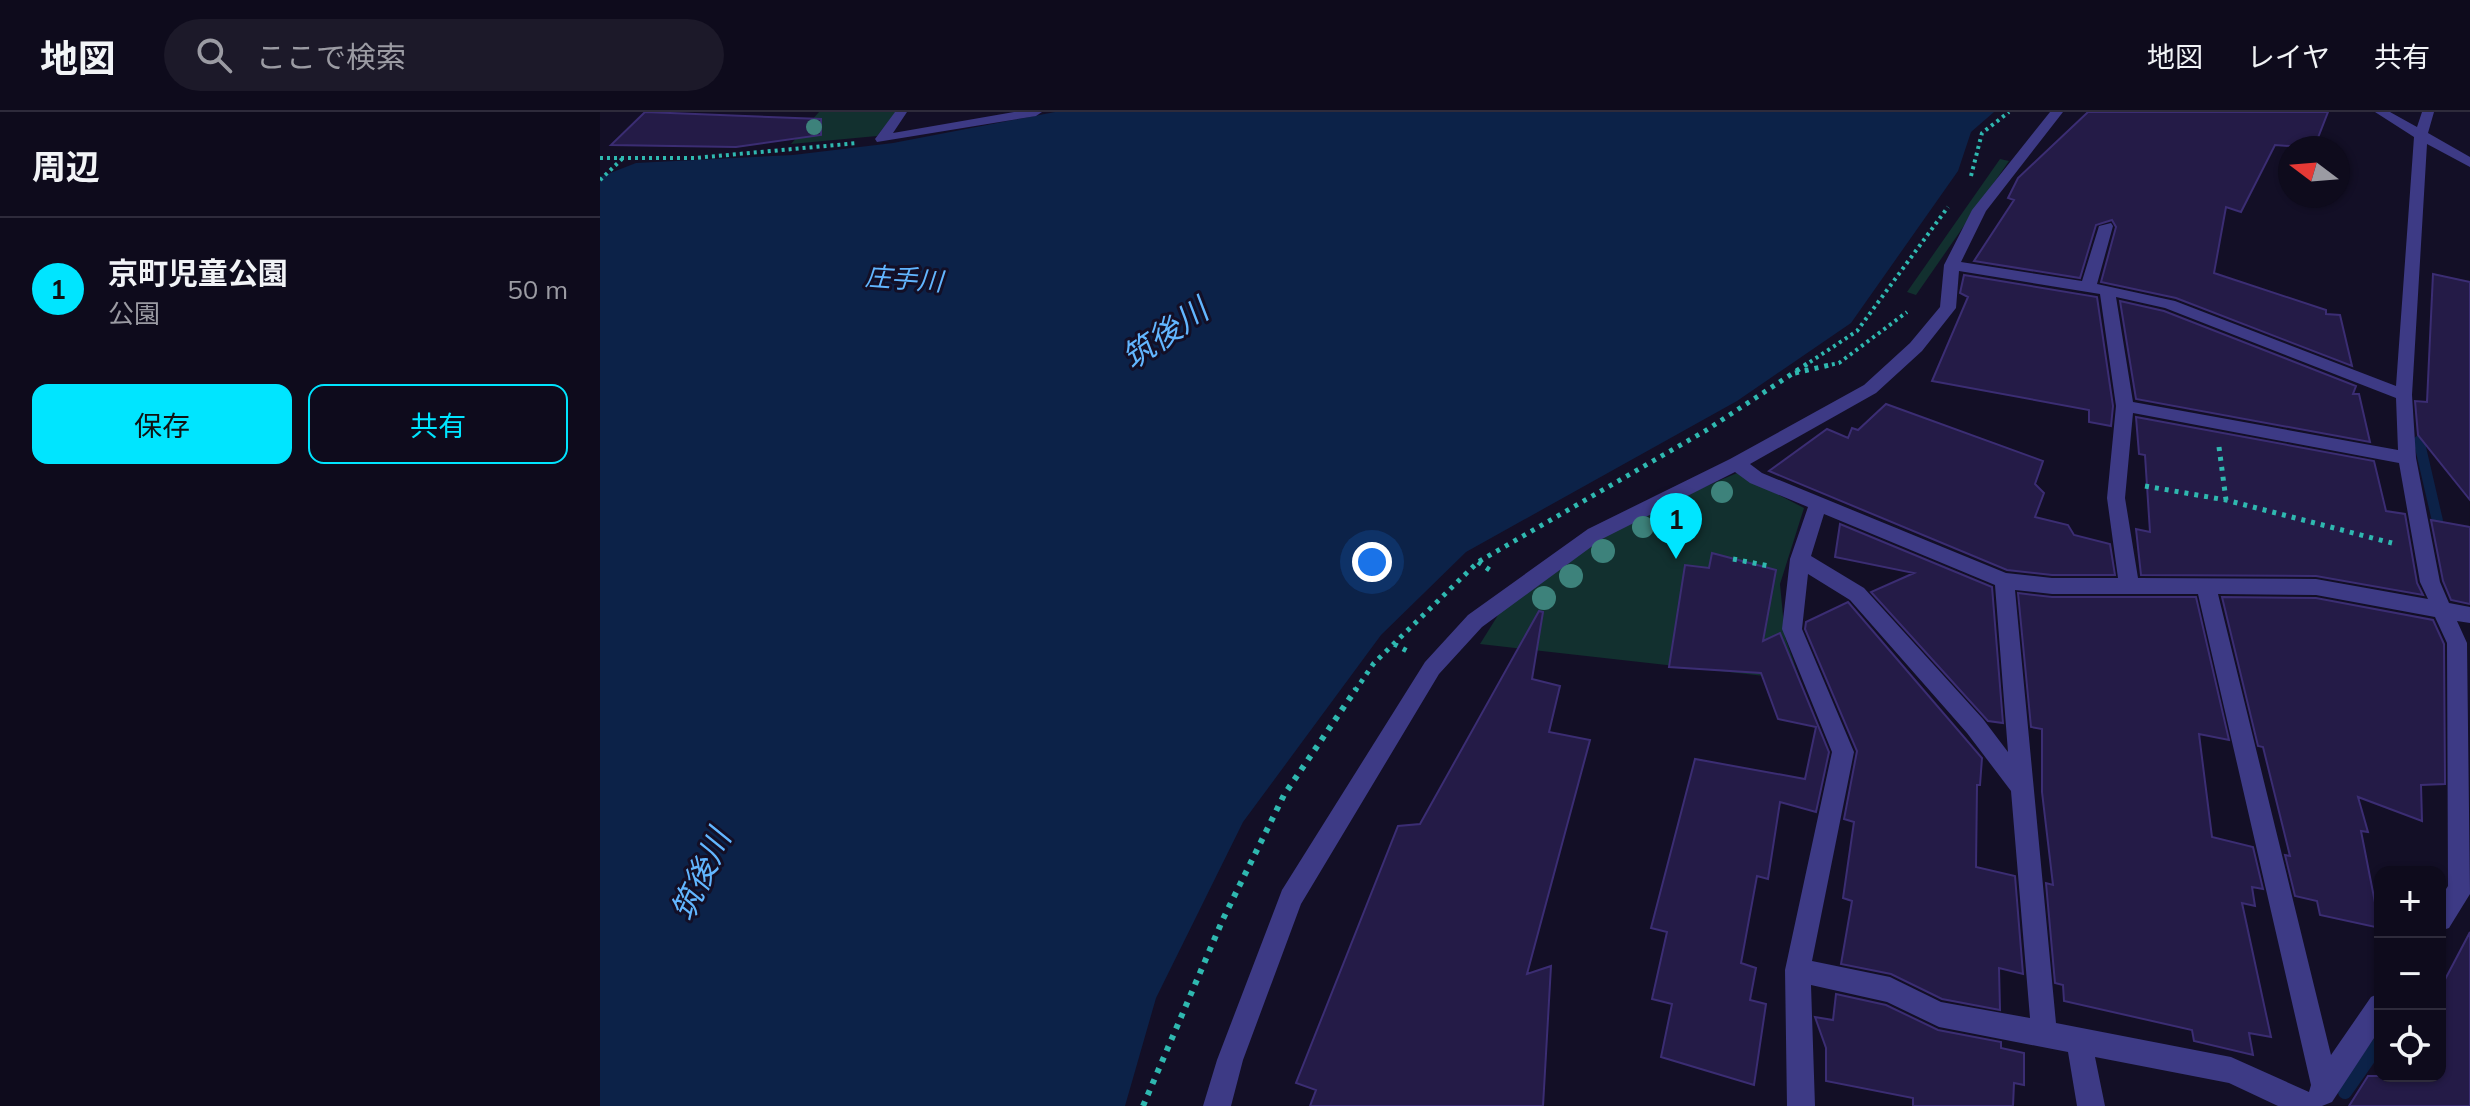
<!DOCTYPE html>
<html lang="ja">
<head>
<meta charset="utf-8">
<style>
  body { margin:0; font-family:Mulish,"Noto Sans JP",sans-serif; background:#1c1929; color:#f1f3f6 }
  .controls { position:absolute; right:24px; bottom:24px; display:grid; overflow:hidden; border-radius:16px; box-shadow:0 2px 6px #0004 }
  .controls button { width:72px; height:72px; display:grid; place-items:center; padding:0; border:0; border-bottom:2px solid #2e2b3b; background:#0e0b1c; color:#f1f3f6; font:40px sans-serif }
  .compass { position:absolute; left:1678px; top:24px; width:72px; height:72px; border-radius:50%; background:#0e0b1c; box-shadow:0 2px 6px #0004; rotate:286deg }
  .you { position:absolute; left:772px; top:450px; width:28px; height:28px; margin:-20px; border:6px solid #fff; border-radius:50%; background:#1a73e8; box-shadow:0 0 0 12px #1a73e833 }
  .badge { display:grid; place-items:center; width:52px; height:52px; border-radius:50%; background:#00e5ff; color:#111; font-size:26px; font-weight:700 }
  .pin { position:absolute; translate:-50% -66px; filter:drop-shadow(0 2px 4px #0008) }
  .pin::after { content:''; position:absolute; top:42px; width:28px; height:24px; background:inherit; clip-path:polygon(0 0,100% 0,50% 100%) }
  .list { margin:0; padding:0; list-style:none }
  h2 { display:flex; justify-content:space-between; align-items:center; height:104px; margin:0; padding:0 32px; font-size:34px }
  h2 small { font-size:26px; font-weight:400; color:#9b9ba3 }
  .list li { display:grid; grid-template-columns:52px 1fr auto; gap:24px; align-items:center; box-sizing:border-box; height:144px; padding:0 32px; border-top:2px solid #2e2b3b }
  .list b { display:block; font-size:30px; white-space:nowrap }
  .list p { margin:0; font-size:26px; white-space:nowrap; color:#9b9ba3 }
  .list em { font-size:26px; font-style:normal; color:#9b9ba3 }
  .actions { display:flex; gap:16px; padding:24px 32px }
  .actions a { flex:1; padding:18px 0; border:2px solid #00e5ff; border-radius:16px; text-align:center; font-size:28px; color:#00e5ff }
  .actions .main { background:#00e5ff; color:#111 }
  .icon { flex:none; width:44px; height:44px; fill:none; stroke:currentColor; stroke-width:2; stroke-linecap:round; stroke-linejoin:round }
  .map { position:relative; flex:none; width:1870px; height:994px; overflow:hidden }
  header { display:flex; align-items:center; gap:48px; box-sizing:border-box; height:112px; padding:0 40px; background:#0e0b1c; border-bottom:2px solid #2e2b3b }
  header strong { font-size:38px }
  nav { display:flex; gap:44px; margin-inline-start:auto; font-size:28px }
  .search { width:560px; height:72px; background:#1c1929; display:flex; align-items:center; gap:20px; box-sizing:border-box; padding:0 28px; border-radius:44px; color:#9b9ba3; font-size:30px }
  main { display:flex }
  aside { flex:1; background:#0e0b1c }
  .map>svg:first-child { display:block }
  .green { fill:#12302f }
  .water { fill:#0c2248 }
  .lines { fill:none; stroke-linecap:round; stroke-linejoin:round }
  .stream-far1 { stroke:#0c2248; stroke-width:11 }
  .stream { stroke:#0c2248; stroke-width:14 }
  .building { fill:#241b47; stroke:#3b2d73; stroke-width:2 }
  .path-far2 { stroke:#2fb8b0; stroke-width:4; stroke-dasharray:3 4; stroke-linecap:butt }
  .path-far1 { stroke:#2fb8b0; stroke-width:5; stroke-dasharray:4 6; stroke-linecap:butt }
  .path { stroke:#2fb8b0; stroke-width:6; stroke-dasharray:5 7; stroke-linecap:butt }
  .street { fill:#3d3a85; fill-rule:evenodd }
  .tree { fill:#3d827b }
  .labels { text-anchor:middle; stroke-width:6; stroke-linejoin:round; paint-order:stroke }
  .far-water-label { font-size:26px; font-style:italic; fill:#62b6ff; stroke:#130f26 }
  .water-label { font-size:32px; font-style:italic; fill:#62b6ff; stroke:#130f26 }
</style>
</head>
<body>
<header>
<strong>地図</strong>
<div class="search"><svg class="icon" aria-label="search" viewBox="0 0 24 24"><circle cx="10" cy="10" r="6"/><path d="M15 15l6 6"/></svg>ここで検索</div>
<nav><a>地図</a><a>レイヤ</a><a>共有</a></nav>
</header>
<main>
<aside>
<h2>周辺<small></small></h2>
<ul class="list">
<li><span class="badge">1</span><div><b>京町児童公園</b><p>公園</p></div><em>50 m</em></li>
</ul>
<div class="actions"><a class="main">保存</a><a>共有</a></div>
</aside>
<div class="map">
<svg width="1870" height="994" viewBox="0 0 1870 994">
  <rect width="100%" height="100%" fill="#130f26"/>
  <path class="green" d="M219,0H296L277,24L191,32Z
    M1400,47L1409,49L1316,183L1307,180Z
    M1137,361L1204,396L1180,472L1185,525L1200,568L880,532L900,500L995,422Z"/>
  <path class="water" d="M455,0H1394L1371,20L1358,59L1251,211L1137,289L866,440L781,523L643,710L556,886L525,994H0V65L36,51L193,43L293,31Z"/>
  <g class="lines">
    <path class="stream-far1" d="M1841,424L1819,329L1870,330"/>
    <path class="stream" d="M1745,980L1780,930"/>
  </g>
  <path class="building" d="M45,0L221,7V23L136,35L11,33Z
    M1488,0H1728L1714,36L1675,33L1641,100L1626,95L1614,161L1726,198V202L1740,203L1752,254L1576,186L1501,170L1516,115L1512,108L1496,113L1480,166L1374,149L1414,88L1408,86L1418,66Z
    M1833,162L1870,170V388L1818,323L1815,289L1827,290Z
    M1364,163L1497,185L1513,294L1511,314L1489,310V298L1332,269L1368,185L1360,181Z
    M1520,189L1564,199L1756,274L1753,282H1759L1770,330L1536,287Z
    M1286,292L1443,349L1435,372L1444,381L1435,405L1468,413L1474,423L1510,432L1515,463H1452L1407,458L1169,359L1227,317L1248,326L1252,316L1258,318Z
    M1536,305L1774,349L1786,399L1805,402L1817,471L1823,483L1716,464L1541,463L1536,417L1550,420L1545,343L1539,342Z
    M1831,408L1870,415V492L1851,488L1843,469Z
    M1240,412L1392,475L1403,611L1388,609L1271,480L1314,461L1235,445Z
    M1112,441L1176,458L1163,529L1180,521L1229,640L1216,700L1180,690L1168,767L1157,764L1141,851L1156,856L1150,888L1166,892L1154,973L1061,945L1072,892L1052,887L1067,820L1051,816L1095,647L1205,667L1216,615L1178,607L1161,561L1069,555L1085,453L1109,456Z
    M1418,481L1452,485H1596L1629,628L1599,622L1612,725L1653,735L1663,777L1652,775L1655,794L1642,791L1671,925L1649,921L1653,943L1594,929L1592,918L1464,889L1463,873L1455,871L1446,771L1453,773L1442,680V617L1431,615Z
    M1622,485L1716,486L1833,508L1844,532L1845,672L1821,673L1822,709L1758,685L1768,720L1761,719L1780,816L1720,803L1717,789L1695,784L1685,743L1690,744L1663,635L1658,634Z
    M1248,490L1382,646L1380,673H1377L1376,755L1415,764L1423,862L1399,856L1400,898L1342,887L1291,862L1241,852L1252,789L1243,786L1254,710L1244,707L1257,639L1205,517L1206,510Z
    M939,499L943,500L932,567L960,574L949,620L990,628L927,862L951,854L943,994H710L716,978L696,971L798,714L820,712Z
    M1870,820V994H1749L1768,964H1840V877Z
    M1236,882L1286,893L1338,918L1401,930V936L1424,941V973L1414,971L1413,994H1313V986L1226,969V936L1215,905L1233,908Z"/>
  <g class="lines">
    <path class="path-far2" d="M0,46H95L258,31
      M1371,64L1382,21L1409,0
      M0,68L22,47
      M1204,254L1257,219L1348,95
      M1225,254L1239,251L1307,200"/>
    <path class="path-far1" d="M1195,261L1234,252
      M1619,335L1626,388
      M1545,374L1626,388L1792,431
      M1133,447L1169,454
      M878,450L894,461
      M794,532L811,541
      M755,579L774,551L878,450L1105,319L1207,252"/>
    <path class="path" d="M543,994L623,807L684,683L756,577"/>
    <path class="street" d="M295,0H307L293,21L414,0H442L436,4L277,30L275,27Z
      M1450,0H1463L1386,99L1361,150L1482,169L1499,114L1511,111L1513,114L1497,172L1575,189L1796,274L1814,25L1775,0H1790L1817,15L1822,0H1834L1828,21L1870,45V55L1827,32L1812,283L1816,346L1840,470L1849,491L1870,495V511L1857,509L1867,531L1870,782L1849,816L1840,819V786L1848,774L1847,531L1835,505L1716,483L1618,482L1731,943L1771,885L1780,881V917L1732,990L1722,994H1678L1629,971L1495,945L1505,994H1477L1468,940L1339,915L1287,890L1211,873L1215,994H1187L1185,858L1232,640L1182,517L1190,447L1208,395L1150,371L1135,360L1002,427L882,515L839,562L701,792L643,948L631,994H603L617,948L682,778L825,550L868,503L988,417L1130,347L1264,273L1310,231L1340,195L1344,153L1372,98ZM1359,159L1500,182L1516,294L1507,386L1518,466H1452L1406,461L1162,361L1150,352L1276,281L1322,239L1356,196ZM1516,185L1565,196L1796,286L1798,338L1533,290ZM1533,301L1799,351L1820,470L1828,487L1716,467L1538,466L1525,386ZM1224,402L1395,473L1408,640L1383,607L1264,476L1211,444ZM1208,462L1250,488L1367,621L1411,679L1430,906L1341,890L1290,865L1212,849L1254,640L1202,517ZM1415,478L1452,482H1598L1711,973L1709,980L1631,945L1456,911Z"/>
  </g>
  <g class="tree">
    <circle cx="214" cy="15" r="8"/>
    <circle cx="1122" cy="380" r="11"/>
    <circle cx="1083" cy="398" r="11"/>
    <circle cx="1043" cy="415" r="11"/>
    <circle cx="1003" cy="439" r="12"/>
    <circle cx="971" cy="464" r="12"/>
    <circle cx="944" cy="486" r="12"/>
  </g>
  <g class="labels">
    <g class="far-water-label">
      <text transform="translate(304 167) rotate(4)" y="9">庄手川</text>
    </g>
    <g class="water-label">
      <text transform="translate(565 222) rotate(-35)" y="11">筑後川</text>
      <text transform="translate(101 763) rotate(-65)" y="11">筑後川</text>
    </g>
  </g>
</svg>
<div class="controls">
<button>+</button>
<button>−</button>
<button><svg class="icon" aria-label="locate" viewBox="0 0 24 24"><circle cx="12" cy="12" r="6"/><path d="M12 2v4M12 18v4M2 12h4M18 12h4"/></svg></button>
</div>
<svg class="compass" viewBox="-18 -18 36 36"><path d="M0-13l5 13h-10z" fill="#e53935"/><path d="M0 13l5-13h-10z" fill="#9b9ba3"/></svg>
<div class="you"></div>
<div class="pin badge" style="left:1076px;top:447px">1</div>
</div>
</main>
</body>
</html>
